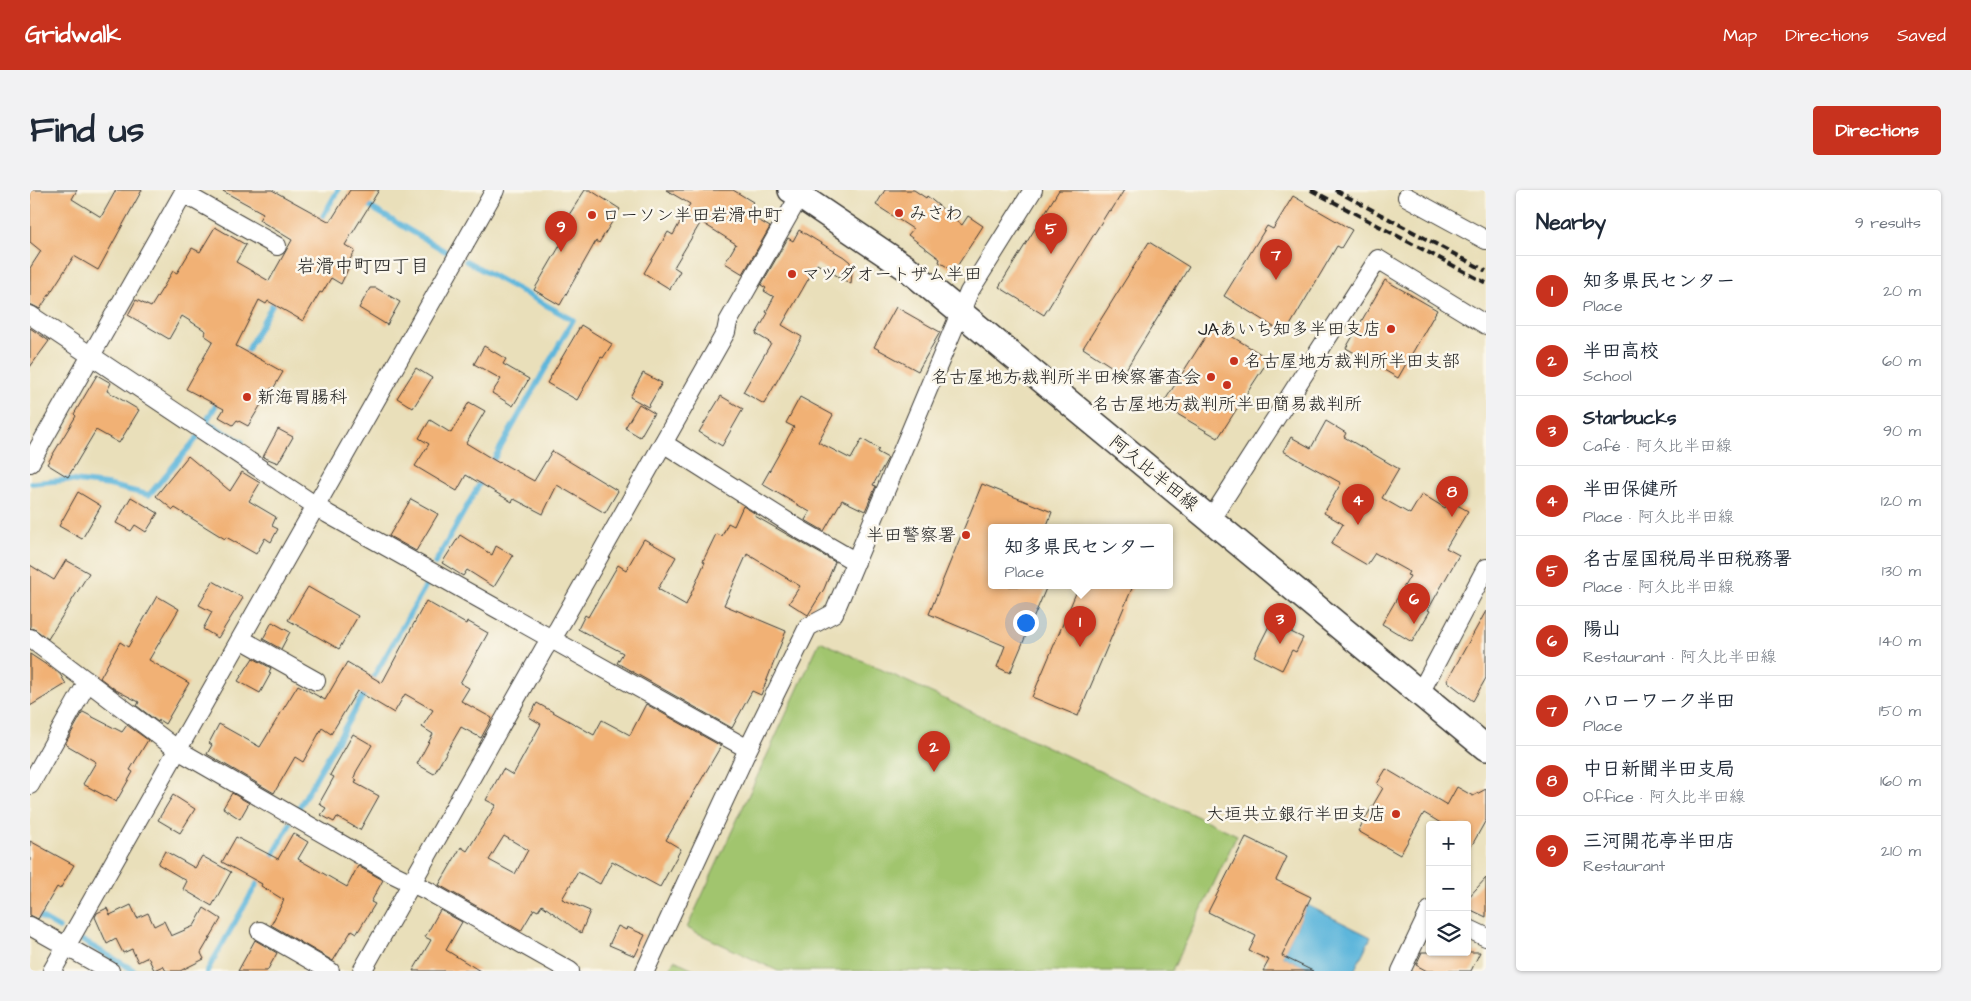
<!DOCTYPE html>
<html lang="en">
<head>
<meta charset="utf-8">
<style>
  body { margin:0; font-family:"Architects Daughter","Klee One",sans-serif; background:#f2f2f3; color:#1f2937 }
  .controls { position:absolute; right:15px; bottom:15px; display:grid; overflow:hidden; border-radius:5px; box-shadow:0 1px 4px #0004 }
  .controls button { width:45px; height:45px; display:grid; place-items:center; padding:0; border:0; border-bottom:1px solid #e0e1e3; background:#fff; color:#1f2937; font:25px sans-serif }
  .you { position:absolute; left:995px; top:432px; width:18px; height:18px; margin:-12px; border:4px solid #fff; border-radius:50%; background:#1a73e8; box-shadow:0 0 0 8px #1a73e833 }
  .badge { display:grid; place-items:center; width:32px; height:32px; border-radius:50%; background:#c8321e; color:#fff; font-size:16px; font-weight:700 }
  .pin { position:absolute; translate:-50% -41px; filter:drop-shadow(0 1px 2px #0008) }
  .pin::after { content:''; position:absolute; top:26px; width:18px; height:15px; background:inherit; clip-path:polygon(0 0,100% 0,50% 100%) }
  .popup { position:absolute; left:958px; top:334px; width:185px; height:65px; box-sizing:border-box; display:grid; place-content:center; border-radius:5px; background:#fff; filter:drop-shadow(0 1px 4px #0005); font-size:16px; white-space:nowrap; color:#747a83 }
  .popup b { font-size:19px; color:#1f2937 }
  .popup::after { content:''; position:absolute; left:50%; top:100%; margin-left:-10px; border:10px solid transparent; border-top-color:#fff }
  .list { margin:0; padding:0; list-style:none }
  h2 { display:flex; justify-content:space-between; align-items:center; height:65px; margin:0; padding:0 20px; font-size:21px }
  h2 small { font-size:16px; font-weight:400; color:#747a83 }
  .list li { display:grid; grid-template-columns:32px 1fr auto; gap:15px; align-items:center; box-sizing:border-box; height:70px; padding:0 20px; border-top:1px solid #e0e1e3 }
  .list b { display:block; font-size:19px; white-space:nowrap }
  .list p { margin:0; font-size:16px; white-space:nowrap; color:#747a83 }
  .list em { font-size:16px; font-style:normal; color:#747a83 }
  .icon { flex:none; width:28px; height:28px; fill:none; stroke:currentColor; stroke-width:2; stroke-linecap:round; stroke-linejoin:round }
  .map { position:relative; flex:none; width:1456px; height:781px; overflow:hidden; border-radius:5px }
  header { display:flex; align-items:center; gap:30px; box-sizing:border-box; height:70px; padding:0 25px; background:#c8321e; color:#fff }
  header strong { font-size:24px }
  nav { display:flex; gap:28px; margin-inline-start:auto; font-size:18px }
  .intro { display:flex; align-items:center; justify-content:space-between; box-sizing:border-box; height:120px; padding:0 30px }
  h1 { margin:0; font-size:35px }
  .button { padding:12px 22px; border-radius:5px; background:#c8321e; color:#fff; font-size:18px; font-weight:700 }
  main { display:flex; gap:30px; padding:0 30px }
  aside { flex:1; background:#fff; border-radius:5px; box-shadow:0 1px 4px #0004 }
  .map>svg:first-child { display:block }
  .green { fill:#a1c56e; stroke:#5e7045 }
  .water { fill:#5db6db; stroke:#3c697c }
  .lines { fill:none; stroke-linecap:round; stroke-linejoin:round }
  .stream { stroke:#5db6db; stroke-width:5.5 }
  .building { fill:#f1b175; fill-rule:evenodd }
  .street-casing { stroke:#3b3934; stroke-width:20 }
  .secondary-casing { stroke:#3b3934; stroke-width:28 }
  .street { stroke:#fff; stroke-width:18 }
  .secondary { stroke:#fff; stroke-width:25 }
  .rail { stroke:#1c1c1c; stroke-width:4; stroke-dasharray:8 4; stroke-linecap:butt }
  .poi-dot { fill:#c8321e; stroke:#fbf7ec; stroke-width:2 }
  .labels { text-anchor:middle; stroke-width:5; stroke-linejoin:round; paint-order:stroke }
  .poi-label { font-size:18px; fill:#1c1c1c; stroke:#fbf7ec; text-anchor:start }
  .street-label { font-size:18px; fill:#1c1c1c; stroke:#fbf7ec }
  .neighbourhood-label { font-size:19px; fill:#1c1c1c; stroke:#fbf7ec }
</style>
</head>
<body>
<header>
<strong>Gridwalk</strong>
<nav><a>Map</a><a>Directions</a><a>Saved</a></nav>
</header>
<div class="intro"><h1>Find us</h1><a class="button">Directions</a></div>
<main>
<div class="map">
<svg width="1456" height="781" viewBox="0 0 1456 781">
  <rect width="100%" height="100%" fill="#fbf7ec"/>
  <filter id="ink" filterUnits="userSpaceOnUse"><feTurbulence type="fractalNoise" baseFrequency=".02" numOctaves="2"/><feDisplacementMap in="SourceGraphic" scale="10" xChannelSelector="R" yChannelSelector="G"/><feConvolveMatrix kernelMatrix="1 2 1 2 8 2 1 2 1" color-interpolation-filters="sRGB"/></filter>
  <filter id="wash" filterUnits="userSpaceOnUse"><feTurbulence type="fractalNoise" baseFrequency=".0096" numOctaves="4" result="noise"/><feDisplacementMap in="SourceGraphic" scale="20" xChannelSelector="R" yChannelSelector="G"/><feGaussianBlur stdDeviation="1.12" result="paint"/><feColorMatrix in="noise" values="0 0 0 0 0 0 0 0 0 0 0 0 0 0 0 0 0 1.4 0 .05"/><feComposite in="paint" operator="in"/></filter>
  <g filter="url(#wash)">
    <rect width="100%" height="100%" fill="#e9dfba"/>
    <path class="green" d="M790,451L1207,645L1142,781H748L657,738Z
      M644,770L668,781H639Z"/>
    <path class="water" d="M1277,715L1341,747L1324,781H1283L1252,766Z"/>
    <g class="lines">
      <path class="stream" d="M333,13L415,61
        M289,33L308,0
        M436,71L543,130L460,276
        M213,168L246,108
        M190,208L176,232L212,252
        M2,293L37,290L78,295L119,305L167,248
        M405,373L453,288
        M267,621L398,392
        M239,673L260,634
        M0,721L29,738
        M53,751L105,781
        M177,781L232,685"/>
    </g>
    <g id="blocks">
      <path class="building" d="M0,0H47L42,9L71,27L86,0H112L68,80L44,66L10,119L0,114V78L11,61L0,52Z
        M191,0H242L300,32L320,0H349L315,55L325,61L315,78L318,79L311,94L301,88L292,103L290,102L273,131L238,111L236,114L229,110L206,156L253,182L243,199L241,198L218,236L207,230L203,235L189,227L194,219L156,199L183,151L174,145L176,141L152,126L139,149L98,125L106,110L121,117L143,81L147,83L162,58L170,62L185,37L216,55L206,72L239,91L262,50L229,30L233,23Z
        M555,0H560L590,19L569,53L566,51L530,115L504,100L542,35L535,31Z
        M636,0H703L723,12L716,23L740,37L713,84L695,73L706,54L671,32L644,77L650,81L640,99L614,83L638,42L643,45L660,14Z
        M855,0H884L896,8L897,6L932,35L938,26L953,36L924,81L909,72L910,69L878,45L883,39L846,15Z
        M1029,0H1094L1081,21L1079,20L1014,125L969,97Z
        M1263,6L1322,40L1311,58L1307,56L1255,144L1194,106L1237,36L1243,39Z
        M769,40L814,67L820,72L822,81L821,94L787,74L752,135L772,147L734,214L713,202L741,153L726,144L738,123L736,122L744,107L734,101L736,98L731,95L758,48L763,51Z
        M1119,52L1159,77L1093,184L1053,158Z
        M1355,90L1407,120L1368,188L1316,158Z
        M340,98H346L370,112L357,135L329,118Z
        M866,117L910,142L888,181L844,157Z
        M551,135L582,154L573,168L571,167L547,210L517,193Z
        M1183,135L1239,169L1188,248L1132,215Z
        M0,138L19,151L0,177Z
        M454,156L476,169L473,174L499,189L483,216L462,203L471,189L444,174Z
        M386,178L402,188L383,218L367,208Z
        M613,183L632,193L618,217L600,207Z
        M67,185L81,193L77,201L109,220L89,253L66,240L38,287L17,274L46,226L44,224Z
        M691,206L713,219L692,256L669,242Z
        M770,207L803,225L788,252L821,269L832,249L849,259L847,262L858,268L843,295L846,296L835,321L812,310L794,341L775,330L780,322L732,294L764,237L756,233Z
        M439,212L455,221L436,253L469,273L470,272L504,291L522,261L588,301L575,323L527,295L513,324L484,309L482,312L436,285L427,301L385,276L399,254L389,248L400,230L421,243Z
        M609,214L624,223L610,247L595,238Z
        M1296,231L1316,243L1314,247L1369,279L1352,308L1380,324L1392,304L1415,318L1420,311L1438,321L1416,358L1429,365L1398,420L1400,421L1382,452L1352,434L1380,386L1377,385L1379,382L1345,363L1337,375L1301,354L1313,334L1294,323L1311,293L1253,261L1261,247L1281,258Z
        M248,239L263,247L248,273L233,267Z
        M158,266L200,301L212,282L230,293L219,311L246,327L242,336L248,339L241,352L235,348L226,364L196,347L195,349L145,318L143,320L126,306Z
        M952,294L1022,322L1016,338H961V396H1017L980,483L967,477L975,456L899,424Z
        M48,302L71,316L52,349L29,336Z
        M101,307L128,323L116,342L105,335L101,341L86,333Z
        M381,309L408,324L386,361L359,346Z
        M713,316L726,324L725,326L805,372L794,399L778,425L759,413L770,396L717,364L694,415L756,441L731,505L722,501L702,538L587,473L593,463L548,439L555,425L558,427L588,375L596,380L614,349L646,367L628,399L656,415L675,372L673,371L686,344L692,346L698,333L704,336Z
        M430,345L462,365L466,356L483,366L464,397L437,380L433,386L412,373Z
        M36,370L59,383L18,449L6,440L0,438V375L24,390Z
        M183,391L213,408L188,448L173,439L182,422L169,415Z
        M1049,396H1103L1048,526L1002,507Z
        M278,397L328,426L309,459L258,430Z
        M127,406L149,419L119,470L159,493L135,534L129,530L128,532L107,516L109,512L86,500L70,488L90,452L98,457Z
        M396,411L436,434L437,431L458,443L430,493L439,498L431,511L462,528L451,548L431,537L404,584L387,574L403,544L392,537L403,520L375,504L364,523L327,501L301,544L292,538L273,572L265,567L244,603L177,564L182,555L179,553L189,534L230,557L268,495L295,510L317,472L352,493Z
        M1456,421V488L1443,511L1417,491Z
        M242,432L260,442L251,459L233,449Z
        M1241,432L1273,448L1266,462L1262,460L1252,480L1224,466Z
        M0,464L30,484L36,494L0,516Z
        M223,468L241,478L239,482L241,483L230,503L208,491Z
        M507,513L564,545L572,530L600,545L616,514L691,556L636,650L651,659L630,697L582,671L570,694L548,682L532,709L560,721L551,743L512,715L508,721L504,719L491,741L409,695L431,657L437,661L466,615L456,610L473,579L483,585L511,534L499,527ZM474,646L498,660L485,684L459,670Z
        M53,522L92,542L97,535L118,550L100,580L103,582L86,612L53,594L66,572L35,554Z
        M323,544L342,555L326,582L324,588L327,590L325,593L349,606L330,640L307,627L304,632L291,625L296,618L289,614L304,587L300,585Z
        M1356,579L1417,615L1427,597L1443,606L1456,599V630L1437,664V635H1414L1394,623L1370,665L1328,641L1353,598L1347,594Z
        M202,603L219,613L210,629L193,618Z
        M143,605L165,619L150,643L128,630Z
        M263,643L278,652L268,669L317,697L328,676L353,690L341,712L345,714L327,743L322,740L303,771L241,735L254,710L231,696L232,694L192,672L206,647L248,669Z
        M1216,647L1257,667L1246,690L1281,707L1252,766L1283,781H1233L1239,770L1219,761L1226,746L1178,722Z
        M0,651L44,675L30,699L27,697L8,729L0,725Z
        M135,661L165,678L172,666L201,682L182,716L153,699L157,691L128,674Z
        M1456,688V727L1437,718V709Z
        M101,715L107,728L118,723L124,736L134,731L141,746L164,736L174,718L191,729L171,763L174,769L150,781H136L133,776L124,780L118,767L108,772L102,759L93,763L86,749L77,754L65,727L67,723L77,718L80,725Z
        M410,720L432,732L416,760L450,781H383L401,750L395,747Z
        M588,736L596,740L597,737L615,745L605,766L579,755Z
        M225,750L247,763L237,781H208Z
        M1392,762H1450L1441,781H1397L1386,775Z"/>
    </g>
  </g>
  <g filter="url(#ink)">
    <use href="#blocks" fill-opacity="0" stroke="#3b3934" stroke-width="1"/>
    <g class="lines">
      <g class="street-casing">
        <path id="street" d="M153,3L247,56
          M1377,7L1456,50
          M0,125L298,324L718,559
          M633,253L769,339L826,372
          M0,273L155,0
          M1181,329L1348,69L1456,135
          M0,448L148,560L365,685L398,701L540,781
          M211,449L286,491
          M1390,503L1456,378
          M0,595L58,491
          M0,736L80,781
          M1437,738L1456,747
          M230,741L300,781
          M22,781L465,0
          M332,781L514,459L528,439L696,142L698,132L770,5
          M615,781L718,559L778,437L804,423L939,102L1003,0
          M1371,781L1400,720"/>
      </g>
      <g class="secondary-casing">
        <path id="secondary" d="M761,0L878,79L1456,558"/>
      </g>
      <use href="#street" class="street"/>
      <use href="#secondary" class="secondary"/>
      <path class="rail" d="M1281,0L1456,93
        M1305,0L1456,81"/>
    </g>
  </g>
  <g class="poi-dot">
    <circle cx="869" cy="23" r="5"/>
    <circle cx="562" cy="25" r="5"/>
    <circle cx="762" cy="84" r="5"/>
    <circle cx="1361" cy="139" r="5"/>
    <circle cx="1204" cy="171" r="5"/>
    <circle cx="1181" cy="187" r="5"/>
    <circle cx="1197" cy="195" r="5"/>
    <circle cx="217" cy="207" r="5"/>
    <circle cx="936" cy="345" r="5"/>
    <circle cx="1366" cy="624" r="5"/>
  </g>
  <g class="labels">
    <g class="poi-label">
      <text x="879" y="29">みさわ</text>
      <text x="572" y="31">ローソン半田岩滑中町</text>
      <text x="772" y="90">マツダオートザム半田</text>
      <text x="1351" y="145" text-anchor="end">JAあいち知多半田支店</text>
      <text x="1214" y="177">名古屋地方裁判所半田支部</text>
      <text x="1171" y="193" text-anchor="end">名古屋地方裁判所半田検察審査会</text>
      <text x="227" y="213">新海胃腸科</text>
      <text x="1197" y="220" text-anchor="middle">名古屋地方裁判所半田簡易裁判所</text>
      <text x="926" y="351" text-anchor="end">半田警察署</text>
      <text x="1356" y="630" text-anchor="end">大垣共立銀行半田支店</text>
    </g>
    <g class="street-label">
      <text transform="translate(1124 283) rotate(39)" y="6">阿久比半田線</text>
    </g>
    <g class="neighbourhood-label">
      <text x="333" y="82">岩滑中町四丁目</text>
    </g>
  </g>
</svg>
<div class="controls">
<button>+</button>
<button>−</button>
<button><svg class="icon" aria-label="layers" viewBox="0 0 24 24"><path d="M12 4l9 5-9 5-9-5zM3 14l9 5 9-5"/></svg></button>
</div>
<div class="you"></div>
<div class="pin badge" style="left:1050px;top:457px">1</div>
<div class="popup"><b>知多県民センター</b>Place</div>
<div class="pin badge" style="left:904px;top:582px">2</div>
<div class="pin badge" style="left:1250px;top:454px">3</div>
<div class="pin badge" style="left:1328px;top:335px">4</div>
<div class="pin badge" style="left:1021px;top:64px">5</div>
<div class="pin badge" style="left:1384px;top:434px">6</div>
<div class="pin badge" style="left:1246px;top:90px">7</div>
<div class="pin badge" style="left:1422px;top:327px">8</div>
<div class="pin badge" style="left:531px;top:62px">9</div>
</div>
<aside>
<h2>Nearby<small>9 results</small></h2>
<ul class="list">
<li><span class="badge">1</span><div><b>知多県民センター</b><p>Place</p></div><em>20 m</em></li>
<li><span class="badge">2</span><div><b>半田高校</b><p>School</p></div><em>60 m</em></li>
<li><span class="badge">3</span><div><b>Starbucks</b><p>Café · 阿久比半田線</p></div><em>90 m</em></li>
<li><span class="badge">4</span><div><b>半田保健所</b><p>Place · 阿久比半田線</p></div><em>120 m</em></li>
<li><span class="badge">5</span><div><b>名古屋国税局半田税務署</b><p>Place · 阿久比半田線</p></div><em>130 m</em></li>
<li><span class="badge">6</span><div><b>陽山</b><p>Restaurant · 阿久比半田線</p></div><em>140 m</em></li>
<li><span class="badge">7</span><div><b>ハローワーク半田</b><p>Place</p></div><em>150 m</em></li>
<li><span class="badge">8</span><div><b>中日新聞半田支局</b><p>Office · 阿久比半田線</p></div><em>160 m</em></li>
<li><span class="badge">9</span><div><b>三河開花亭半田店</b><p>Restaurant</p></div><em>210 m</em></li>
</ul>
</aside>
</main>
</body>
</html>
